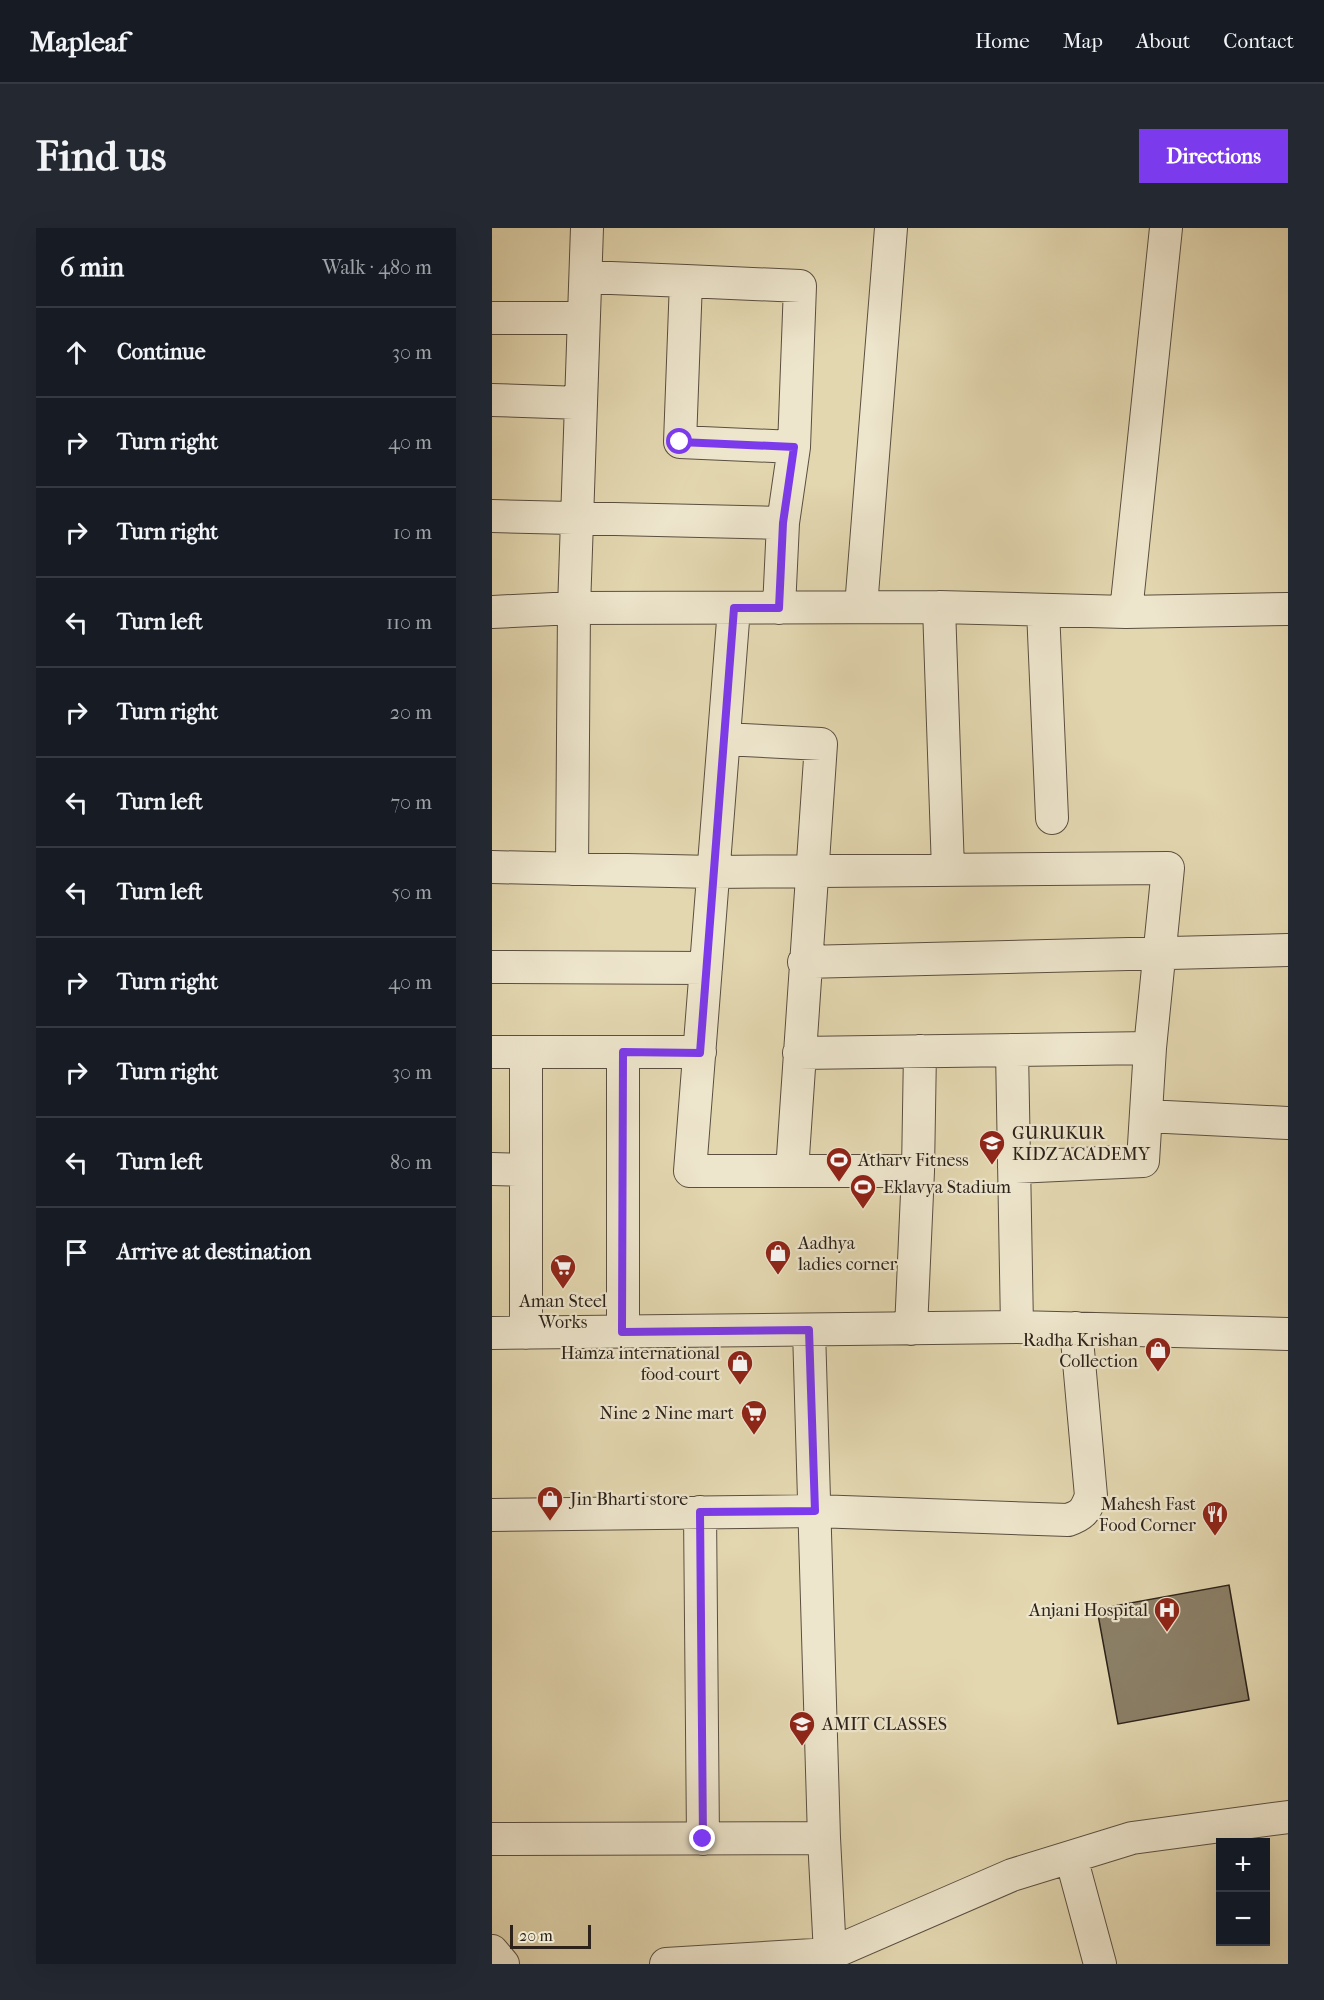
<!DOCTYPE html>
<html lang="en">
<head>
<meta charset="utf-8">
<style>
  body { margin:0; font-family:"IM FELL French Canon",serif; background:#242831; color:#f1f3f6 }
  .controls { position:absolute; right:18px; bottom:18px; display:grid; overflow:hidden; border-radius:0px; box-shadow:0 6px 24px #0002 }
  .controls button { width:54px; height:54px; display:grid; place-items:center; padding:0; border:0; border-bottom:2px solid #363941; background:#171b24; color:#f1f3f6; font:30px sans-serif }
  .scale { position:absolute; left:18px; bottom:15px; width:81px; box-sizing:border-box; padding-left:6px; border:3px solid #2c221a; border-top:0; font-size:16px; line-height:21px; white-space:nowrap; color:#2c221a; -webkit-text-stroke:4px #ede5cc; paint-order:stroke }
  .stop { position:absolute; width:18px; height:18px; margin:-14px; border:4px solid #7c3aed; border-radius:50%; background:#fff }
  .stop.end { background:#7c3aed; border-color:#fff; box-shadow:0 2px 6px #0008 }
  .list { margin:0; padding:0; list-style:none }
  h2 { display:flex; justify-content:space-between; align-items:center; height:78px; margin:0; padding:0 24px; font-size:26px }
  h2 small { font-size:20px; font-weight:400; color:#9ea1a6 }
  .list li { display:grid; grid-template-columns:39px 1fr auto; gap:18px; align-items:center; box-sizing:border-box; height:90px; padding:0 24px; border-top:2px solid #363941 }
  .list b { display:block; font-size:22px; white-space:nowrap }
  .list em { font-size:20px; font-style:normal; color:#9ea1a6 }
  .icon { flex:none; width:33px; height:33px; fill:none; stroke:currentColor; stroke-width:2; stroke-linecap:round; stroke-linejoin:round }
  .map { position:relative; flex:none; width:796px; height:1736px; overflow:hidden; border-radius:0px }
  header { display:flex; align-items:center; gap:36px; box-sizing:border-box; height:84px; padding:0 30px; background:#171b24; border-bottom:2px solid #363941 }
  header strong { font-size:28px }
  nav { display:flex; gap:33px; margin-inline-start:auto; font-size:21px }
  .intro { display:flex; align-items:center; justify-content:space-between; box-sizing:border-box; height:144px; padding:0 36px }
  h1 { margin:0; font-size:42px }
  .button { padding:15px 27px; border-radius:0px; background:#7c3aed; color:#fff; font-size:21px; font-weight:700 }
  main { display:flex; gap:36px; padding:0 36px }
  aside { flex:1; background:#171b24; border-radius:0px; box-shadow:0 6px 24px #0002 }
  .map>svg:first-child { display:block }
  .building { fill:#8b8068; stroke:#2c221a; stroke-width:1.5 }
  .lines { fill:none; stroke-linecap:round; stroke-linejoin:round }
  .minor-casing { stroke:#5a4f40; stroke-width:34 }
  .minor { stroke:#ede5cc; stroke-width:32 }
  .route { stroke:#7c3aed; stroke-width:8 }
  .labels { text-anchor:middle; stroke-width:4.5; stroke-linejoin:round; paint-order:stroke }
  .poi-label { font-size:18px; fill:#2c221a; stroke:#ede5cc; text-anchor:start }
</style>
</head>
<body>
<header>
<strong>Mapleaf</strong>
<nav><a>Home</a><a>Map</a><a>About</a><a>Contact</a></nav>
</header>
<div class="intro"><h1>Find us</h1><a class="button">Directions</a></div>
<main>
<aside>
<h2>6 min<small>Walk · 480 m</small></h2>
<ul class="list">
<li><svg class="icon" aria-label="ahead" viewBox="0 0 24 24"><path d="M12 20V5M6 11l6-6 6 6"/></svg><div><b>Continue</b></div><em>30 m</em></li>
<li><svg class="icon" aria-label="right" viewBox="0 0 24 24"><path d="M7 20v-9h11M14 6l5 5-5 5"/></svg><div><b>Turn right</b></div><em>40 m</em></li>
<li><svg class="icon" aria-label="right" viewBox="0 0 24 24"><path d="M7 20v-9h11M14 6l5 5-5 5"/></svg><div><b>Turn right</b></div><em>10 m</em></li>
<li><svg class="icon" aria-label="left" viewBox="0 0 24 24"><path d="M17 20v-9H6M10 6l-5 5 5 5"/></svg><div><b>Turn left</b></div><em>110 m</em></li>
<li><svg class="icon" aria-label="right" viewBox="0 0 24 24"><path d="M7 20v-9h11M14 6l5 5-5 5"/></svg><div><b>Turn right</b></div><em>20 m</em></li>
<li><svg class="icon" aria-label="left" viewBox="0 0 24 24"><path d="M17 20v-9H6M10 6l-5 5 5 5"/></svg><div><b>Turn left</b></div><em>70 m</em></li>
<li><svg class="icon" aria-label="left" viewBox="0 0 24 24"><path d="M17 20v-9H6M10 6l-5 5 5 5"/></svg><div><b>Turn left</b></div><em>50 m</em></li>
<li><svg class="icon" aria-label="right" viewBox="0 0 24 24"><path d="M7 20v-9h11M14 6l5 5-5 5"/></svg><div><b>Turn right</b></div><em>40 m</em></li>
<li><svg class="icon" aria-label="right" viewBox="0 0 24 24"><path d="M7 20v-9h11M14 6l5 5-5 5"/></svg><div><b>Turn right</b></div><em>30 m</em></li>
<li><svg class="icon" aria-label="left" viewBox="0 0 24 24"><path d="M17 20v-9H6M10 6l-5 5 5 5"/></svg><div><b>Turn left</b></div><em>80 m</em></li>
<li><svg class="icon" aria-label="arrive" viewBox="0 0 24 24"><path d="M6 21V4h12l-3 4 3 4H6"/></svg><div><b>Arrive at destination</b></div></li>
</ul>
</aside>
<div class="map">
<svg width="796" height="1736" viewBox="0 0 796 1736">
  <rect width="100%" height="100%" fill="#e3d7b0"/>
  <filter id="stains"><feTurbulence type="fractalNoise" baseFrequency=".00333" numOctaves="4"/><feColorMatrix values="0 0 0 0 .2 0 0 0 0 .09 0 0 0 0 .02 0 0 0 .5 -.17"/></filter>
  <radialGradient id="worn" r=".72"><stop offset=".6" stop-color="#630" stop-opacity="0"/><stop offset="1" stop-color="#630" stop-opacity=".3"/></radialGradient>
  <path class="building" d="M737,1357L757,1472L626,1496L605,1381Z"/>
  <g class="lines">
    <g class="minor-casing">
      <path id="minor" d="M94,49L194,53L188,214L302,219L308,58L194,53
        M0,90H91
        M0,172L89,175
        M0,288L291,295
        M369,379L399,0
        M447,379L456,642
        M242,380L198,943H426L419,1101
        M287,380L291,295L302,219
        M551,382L560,590
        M0,384L82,380L447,379L634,384L796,381
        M634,384L674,0
        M232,511L329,516L300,943
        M0,639L221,644L676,640L658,820L651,933L522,939
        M80,641L82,380L95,0
        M312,734L796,722
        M0,739L214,740
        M520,822L525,1099
        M0,824H208
        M34,824V1105
        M307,825L658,820
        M654,888L796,895
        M0,941L33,942
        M426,943L428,823
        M131,1104V824
        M0,1105L525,1099L796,1106
        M208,1284L211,1611
        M0,1287L323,1283L576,1292C591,1287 594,1282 599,1268L584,1100
        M332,1610L338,1726
        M0,1611L332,1610L317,1102
        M579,1629L608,1736
        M0,1723L11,1736
        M174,1736L338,1726L520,1647L640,1610L796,1589"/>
    </g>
    <use href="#minor" class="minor"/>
  </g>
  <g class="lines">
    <path class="route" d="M188,214L302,219L291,295L287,380H242L208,825L131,824L130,1104L317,1102L323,1283L208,1284L211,1611"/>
  </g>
  <defs>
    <g id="school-pin" transform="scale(1.35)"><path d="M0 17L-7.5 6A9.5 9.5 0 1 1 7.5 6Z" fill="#8f2418" stroke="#ede5cc"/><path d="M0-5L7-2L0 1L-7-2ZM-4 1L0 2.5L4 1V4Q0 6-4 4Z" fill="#fff"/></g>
    <g id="stadium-pin" transform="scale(1.35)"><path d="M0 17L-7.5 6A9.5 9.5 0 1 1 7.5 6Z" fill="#8f2418" stroke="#ede5cc"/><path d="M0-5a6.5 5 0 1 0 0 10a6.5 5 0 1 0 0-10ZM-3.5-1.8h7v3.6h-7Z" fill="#fff"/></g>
    <g id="shop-pin" transform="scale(1.35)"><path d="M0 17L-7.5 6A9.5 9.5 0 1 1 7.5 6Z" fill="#8f2418" stroke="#ede5cc"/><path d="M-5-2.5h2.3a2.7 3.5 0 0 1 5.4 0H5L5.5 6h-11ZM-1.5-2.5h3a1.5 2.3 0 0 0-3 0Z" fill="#fff"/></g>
    <g id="supermarket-pin" transform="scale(1.35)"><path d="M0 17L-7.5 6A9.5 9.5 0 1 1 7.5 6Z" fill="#8f2418" stroke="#ede5cc"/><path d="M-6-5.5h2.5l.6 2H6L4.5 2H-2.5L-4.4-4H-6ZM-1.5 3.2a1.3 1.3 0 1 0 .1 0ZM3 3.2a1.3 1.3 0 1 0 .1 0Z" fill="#fff"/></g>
    <g id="restaurant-pin" transform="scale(1.35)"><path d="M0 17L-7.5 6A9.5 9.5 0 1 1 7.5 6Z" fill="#8f2418" stroke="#ede5cc"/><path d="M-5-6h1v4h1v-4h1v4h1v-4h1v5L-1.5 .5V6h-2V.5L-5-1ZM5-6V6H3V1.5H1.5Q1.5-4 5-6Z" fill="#fff"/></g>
    <g id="hospital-pin" transform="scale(1.35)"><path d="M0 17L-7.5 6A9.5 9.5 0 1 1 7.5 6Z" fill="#8f2418" stroke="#ede5cc"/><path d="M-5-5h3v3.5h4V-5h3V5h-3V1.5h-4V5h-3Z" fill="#fff"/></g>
  </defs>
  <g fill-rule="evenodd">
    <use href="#school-pin" x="500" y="915"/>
    <use href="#stadium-pin" x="347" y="932"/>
    <use href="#stadium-pin" x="371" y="959"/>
    <use href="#shop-pin" x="286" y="1025"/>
    <use href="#supermarket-pin" x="71" y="1039"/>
    <use href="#shop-pin" x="666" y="1122"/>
    <use href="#shop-pin" x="248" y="1135"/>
    <use href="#supermarket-pin" x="262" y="1185"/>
    <use href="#shop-pin" x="58" y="1271"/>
    <use href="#restaurant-pin" x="723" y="1286"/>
    <use href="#hospital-pin" x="675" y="1382"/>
    <use href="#school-pin" x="310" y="1496"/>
  </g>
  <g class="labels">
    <g class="poi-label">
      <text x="520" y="911">GURUKUR<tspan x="520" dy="21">KIDZ ACADEMY</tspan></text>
      <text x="366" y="938">Atharv Fitness</text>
      <text x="391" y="965">Eklavya Stadium</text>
      <text x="306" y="1021">Aadhya<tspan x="306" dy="21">ladies corner</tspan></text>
      <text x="71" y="1079" text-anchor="middle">Aman Steel<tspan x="71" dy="21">Works</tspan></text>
      <text x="646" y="1118" text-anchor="end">Radha Krishan<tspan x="646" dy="21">Collection</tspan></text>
      <text x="228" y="1131" text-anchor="end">Hamza international<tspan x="228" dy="21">food-court</tspan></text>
      <text x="242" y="1191" text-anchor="end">Nine 2 Nine mart</text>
      <text x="78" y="1277">Jin Bharti store</text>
      <text x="704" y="1282" text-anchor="end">Mahesh Fast<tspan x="704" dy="21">Food Corner</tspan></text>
      <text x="656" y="1388" text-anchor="end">Anjani Hospital</text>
      <text x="330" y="1502">AMIT CLASSES</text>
    </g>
  </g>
  <rect width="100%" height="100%" filter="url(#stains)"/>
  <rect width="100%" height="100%" fill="url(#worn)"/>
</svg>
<div class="controls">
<button>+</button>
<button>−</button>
</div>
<div class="scale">20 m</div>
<div class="stop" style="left:188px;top:214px"></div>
<div class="stop end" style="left:211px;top:1611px"></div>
</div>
</main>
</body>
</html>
